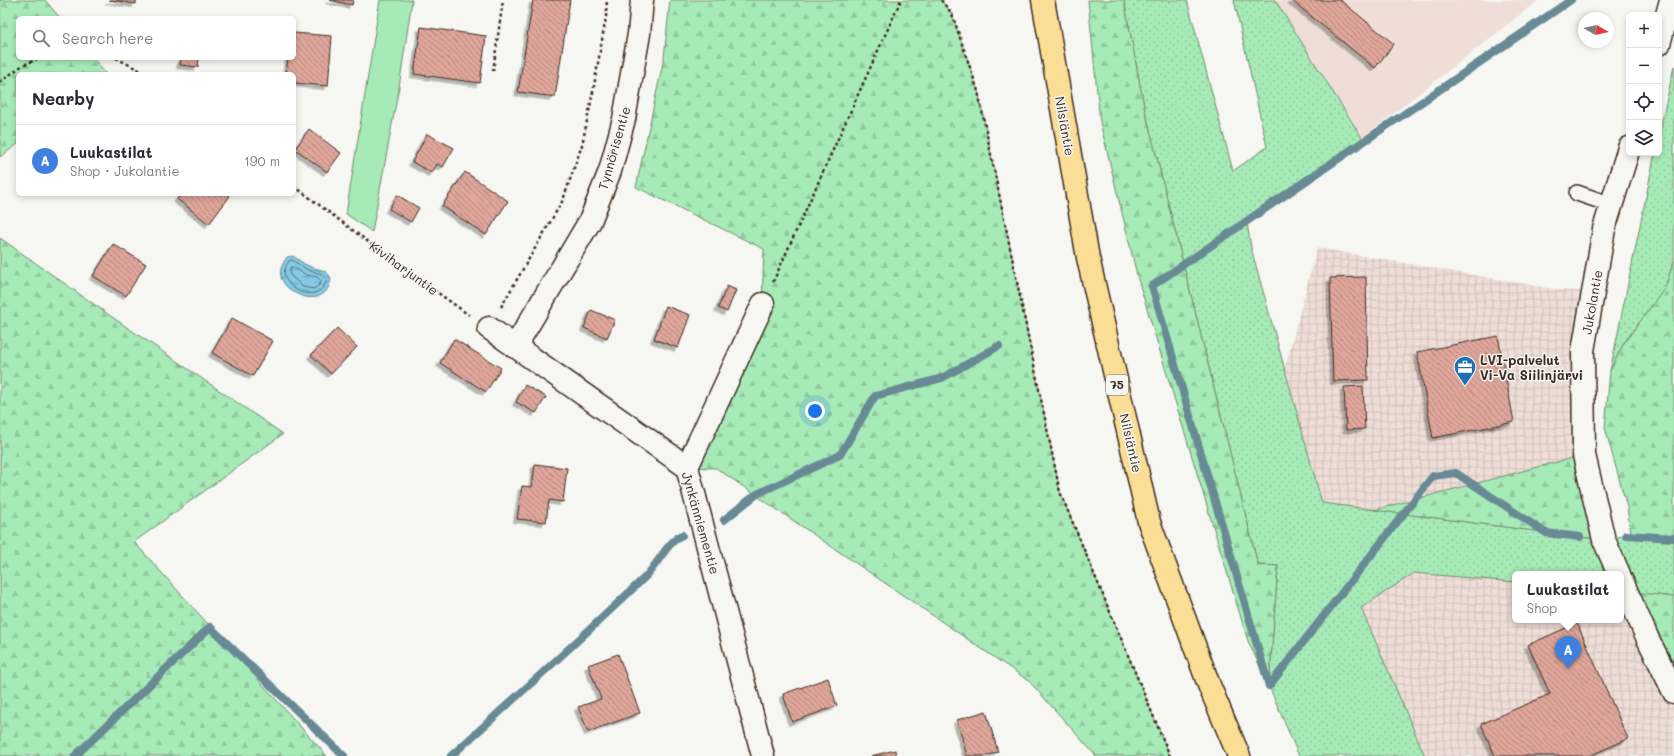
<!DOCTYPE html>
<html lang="en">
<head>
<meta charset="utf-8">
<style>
  body { margin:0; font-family:Mali,sans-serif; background:#f2f2f3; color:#2b2b33 }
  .controls { position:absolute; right:12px; top:12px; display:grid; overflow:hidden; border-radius:6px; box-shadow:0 2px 6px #0003 }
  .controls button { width:36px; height:36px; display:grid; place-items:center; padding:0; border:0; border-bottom:1px solid #e1e1e2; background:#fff; color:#2b2b33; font:20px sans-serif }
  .compass { position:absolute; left:1578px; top:12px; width:36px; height:36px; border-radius:50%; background:#fff; box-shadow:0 2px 6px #0003; rotate:99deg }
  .you { position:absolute; left:815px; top:411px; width:14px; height:14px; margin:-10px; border:3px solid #fff; border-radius:50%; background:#1a73e8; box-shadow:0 0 0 6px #1a73e833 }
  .badge { display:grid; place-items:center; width:26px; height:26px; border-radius:50%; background:#1a73e8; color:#fff; font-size:13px; font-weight:700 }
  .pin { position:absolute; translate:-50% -33px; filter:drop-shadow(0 1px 2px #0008) }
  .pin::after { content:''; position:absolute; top:21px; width:14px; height:12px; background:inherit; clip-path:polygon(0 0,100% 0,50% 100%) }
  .popup { position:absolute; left:1512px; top:571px; width:112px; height:52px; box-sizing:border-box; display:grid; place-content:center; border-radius:6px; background:#fff; filter:drop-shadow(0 1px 3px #0005); font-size:13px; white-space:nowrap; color:#7c7c81 }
  .popup b { font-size:15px; color:#2b2b33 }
  .popup::after { content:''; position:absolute; left:50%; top:100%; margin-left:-8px; border:8px solid transparent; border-top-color:#fff }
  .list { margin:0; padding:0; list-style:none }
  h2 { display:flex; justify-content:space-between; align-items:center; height:52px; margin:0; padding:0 16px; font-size:17px }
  h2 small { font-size:13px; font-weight:400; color:#7c7c81 }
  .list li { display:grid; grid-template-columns:26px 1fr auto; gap:12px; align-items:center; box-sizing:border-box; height:72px; padding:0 16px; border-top:1px solid #e1e1e2 }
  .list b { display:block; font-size:15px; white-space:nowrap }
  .list p { margin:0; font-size:13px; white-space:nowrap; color:#7c7c81 }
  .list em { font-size:13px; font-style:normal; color:#7c7c81 }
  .icon { flex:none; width:22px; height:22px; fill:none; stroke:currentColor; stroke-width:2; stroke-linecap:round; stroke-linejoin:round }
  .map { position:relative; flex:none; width:1674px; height:756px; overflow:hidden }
  .search { position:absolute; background:#fff; box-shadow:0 2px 6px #0003; left:16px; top:16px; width:280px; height:44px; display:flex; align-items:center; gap:10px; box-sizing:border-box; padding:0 14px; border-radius:6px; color:#7c7c81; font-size:15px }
  .panel { position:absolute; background:#fff; box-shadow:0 2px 6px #0003; left:16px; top:72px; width:280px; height:124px; border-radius:6px }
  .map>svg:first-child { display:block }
  .built { fill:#efded8 }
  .industrial { fill:url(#industrial-grid) }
  .grass { fill:url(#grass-dots); stroke:#708a6a }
  .forest { fill:url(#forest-firs); stroke:#708a6a }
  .park { fill:#a6ebb7; stroke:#708a6a }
  .water { fill:url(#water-ripples); stroke:#678a95 }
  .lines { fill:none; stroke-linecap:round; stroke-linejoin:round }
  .shore { stroke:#586a6e; stroke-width:1 }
  .stream { stroke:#678a95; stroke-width:8 }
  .building { fill:url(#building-back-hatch); stroke:#3b2a1e; filter:url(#shadow) }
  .lane-casing { stroke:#3b2a1e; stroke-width:18 }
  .street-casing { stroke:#3b2a1e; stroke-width:25 }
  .primary-casing { stroke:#3b2a1e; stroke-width:25 }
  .path { stroke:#3b2a1e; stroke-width:2.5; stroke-dasharray:3 3; stroke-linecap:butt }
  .lane { stroke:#f6f6f2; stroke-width:15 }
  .street { stroke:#f6f6f2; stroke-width:22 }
  .primary { stroke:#fbde96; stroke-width:22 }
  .labels { text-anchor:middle; stroke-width:3; stroke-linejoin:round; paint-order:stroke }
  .shield { fill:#f6f6f2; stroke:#73675e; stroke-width:1 }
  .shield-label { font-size:12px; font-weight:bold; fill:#3b2a1e }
  .street-label { font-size:13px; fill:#3b2a1e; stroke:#f6f6f2 }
  .poi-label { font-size:13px; font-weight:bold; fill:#3b2a1e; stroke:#f6f6f2; text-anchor:start }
</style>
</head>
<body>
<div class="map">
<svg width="1674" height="756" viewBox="0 0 1674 756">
  <defs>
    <pattern id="industrial-grid" width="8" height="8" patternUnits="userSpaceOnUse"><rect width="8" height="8" fill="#efded8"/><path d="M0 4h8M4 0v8" fill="none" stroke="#cebfb9"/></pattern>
    <pattern id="grass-dots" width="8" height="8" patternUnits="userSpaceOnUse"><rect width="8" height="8" fill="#a6ebb7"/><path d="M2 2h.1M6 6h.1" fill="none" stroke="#90ca9d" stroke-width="1.8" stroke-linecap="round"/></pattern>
    <pattern id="forest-firs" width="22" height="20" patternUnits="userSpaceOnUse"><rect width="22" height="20" fill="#a6ebb7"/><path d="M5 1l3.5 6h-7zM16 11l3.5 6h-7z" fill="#90ca9d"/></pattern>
    <pattern id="water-ripples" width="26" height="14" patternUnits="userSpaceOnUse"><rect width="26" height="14" fill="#84cae5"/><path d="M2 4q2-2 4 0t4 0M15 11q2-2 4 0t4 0" fill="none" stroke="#6da4b9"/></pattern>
    <pattern id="building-back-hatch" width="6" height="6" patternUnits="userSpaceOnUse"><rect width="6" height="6" fill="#dfa69b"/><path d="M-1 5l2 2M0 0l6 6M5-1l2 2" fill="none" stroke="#b6877e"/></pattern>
    <filter id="shadow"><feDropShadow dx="-3.5" dy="3.5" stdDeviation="0" flood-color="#0004"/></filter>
  </defs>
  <rect width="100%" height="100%" fill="#f6f6f2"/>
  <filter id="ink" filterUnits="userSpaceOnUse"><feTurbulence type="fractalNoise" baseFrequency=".025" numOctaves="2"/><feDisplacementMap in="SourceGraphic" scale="8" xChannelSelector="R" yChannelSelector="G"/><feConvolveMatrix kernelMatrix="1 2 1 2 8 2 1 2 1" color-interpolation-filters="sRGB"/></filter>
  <g filter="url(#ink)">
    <path class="built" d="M1275,0H1539L1362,138Z"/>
    <path class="industrial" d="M1317,248L1560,290L1593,292L1583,351L1604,540L1515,574V620H1621V579L1657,658L1674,661V756H1425L1361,608L1322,503L1285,368Z"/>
    <path class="grass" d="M1124,0H1187L1233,171L1267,147L1234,0H1275L1362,138L1246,217L1251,248L1322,503L1604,540L1631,534L1674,538V597L1621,591V574H1515V582L1414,573L1361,608L1425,756H1299L1269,686L1278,566L1258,565L1144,106Z
      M1674,66V261L1665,288L1624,343L1610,371L1655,153H1659V135Z"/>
    <path class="forest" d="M0,0H45L60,18H18V58H93L106,74H18V144L0,157Z
      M670,0H941L952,14L978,91L1060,492L1170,756H1096L1029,681L716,468L687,467L762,304L764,249L636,187L664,58Z
      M1088,0H1124L1144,106L1258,565L1278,566L1269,686L1248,641L1138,279L1100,122Z
      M0,238L112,317L283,434L134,542L327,756H0Z
      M1674,261V538L1631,534L1627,507L1605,428L1610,371L1624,343L1665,288Z
      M1584,455L1604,540L1374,510Z
      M1626,591L1674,597V661L1657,658Z"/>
    <path class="park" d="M380,0H412L399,87L372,232L346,214Z"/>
    <path class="water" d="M293,256C298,259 303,264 309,266C316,270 323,268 328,274C332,278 331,281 329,286C320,308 286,295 281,277C279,269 283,263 287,257Z"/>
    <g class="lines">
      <path class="shore" d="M292,260L308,270L322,274L327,280C319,303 291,293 285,277C283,271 286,266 289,261Z
        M291,267H293L306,275L317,277L321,281L319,285L314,289L303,287L290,275Z"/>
      <path class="stream" d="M724,520L757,494L840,455L875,396L942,378L999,346
        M1626,535L1674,538
        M1269,686L1152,286L1571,0
        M1269,686L1433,476L1456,473L1546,533L1580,537
        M75,756L210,627L344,756
        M451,756C516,697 581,639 644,578C656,567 668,541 682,535"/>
    </g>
    <path class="building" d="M109,0H136V4Z
      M329,0H353L352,5Z
      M533,0H570L555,97L518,92Z
      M1291,0H1340L1394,44L1375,68Z
      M421,27L486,36L480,83L414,74Z
      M294,33L332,36L328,86L294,83V74H286L288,58H294Z
      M181,58H199L198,67L180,65Z
      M309,129L341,153L327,172L295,149Z
      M427,134L454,148L443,167L437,164L432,173L412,162Z
      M465,172L508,201L486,235L442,206Z
      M181,194H227L230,196L209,224L177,199Z
      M397,195L419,208L411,222L389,209Z
      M113,244L146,264L126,296L93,276Z
      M1366,277L1368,380L1333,381L1330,278Z
      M727,286L736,290L727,312L718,308Z
      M666,306L690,315L678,348L654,339Z
      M591,310L615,320L607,338L584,328Z
      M232,318L273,341L253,376L212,353Z
      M337,328L357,347L331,374L311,355Z
      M1498,336L1514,422L1433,438L1417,352Z
      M454,339L501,368L486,392L440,363Z
      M525,385L546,397L536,413L516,402Z
      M1363,386L1365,429L1346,430L1344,387Z
      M535,464L567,468L563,502L549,500L546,522L517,519L522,486L532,487Z
      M1577,623L1628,739L1589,756H1495L1481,724L1550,694L1528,645Z
      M618,654L640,713L588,732L578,707L601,699L588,665Z
      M828,678L837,706L792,722L783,694Z
      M986,711L998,752L985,756H967L957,720Z
      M895,750L896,756H871Z"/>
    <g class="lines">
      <g class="lane-casing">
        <path id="lane" d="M1577,193L1612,205"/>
      </g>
      <g class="street-casing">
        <path id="street" d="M1659,44L1671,0
          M489,328L687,467L763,756
          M515,347L590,221L610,171L624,119L639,34L642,0
          M687,467L763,304
          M1619,574L1604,540L1584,455L1583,351L1604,229L1629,148
          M1621,579L1647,637L1674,692"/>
      </g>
      <g class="primary-casing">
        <path id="primary" d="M1043,0L1088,258L1149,522L1209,685L1239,756"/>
      </g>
      <path class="path" d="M941,0L952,14L978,91L1060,492L1170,756
        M116,58L147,74
        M493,71L503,0
        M0,82L23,65L40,58
        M294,186L403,268L469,315
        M773,282L901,0
        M501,307L563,200L582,145L593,92L606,17L607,0"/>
      <use href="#lane" class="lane"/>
      <use href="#street" class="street"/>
      <use href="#primary" class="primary"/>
    </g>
  </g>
  <defs>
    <g id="office-pin" transform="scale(1.15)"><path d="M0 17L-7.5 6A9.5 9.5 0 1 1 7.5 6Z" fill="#1f6fb2" stroke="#f6f6f2"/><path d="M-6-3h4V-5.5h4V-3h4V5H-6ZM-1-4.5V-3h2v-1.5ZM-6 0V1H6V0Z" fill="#fff"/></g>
  </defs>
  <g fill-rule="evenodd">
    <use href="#office-pin" x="1465" y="367"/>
  </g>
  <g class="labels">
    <rect class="shield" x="1106" y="375" width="22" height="20" rx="3"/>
    <g class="shield-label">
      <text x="1117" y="389">75</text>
    </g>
    <g class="street-label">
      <text transform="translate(1065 126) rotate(80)" y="5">Nilsiäntie</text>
      <text transform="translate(614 148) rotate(-74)" y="5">Tynnörisentie</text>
      <text transform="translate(404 268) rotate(36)" y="5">Kiviharjuntie</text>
      <text transform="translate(1592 302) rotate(-80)" y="5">Jukolantie</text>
      <text transform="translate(1131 443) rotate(77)" y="5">Nilsiäntie</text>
      <text transform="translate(701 523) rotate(74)" y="5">Jynkänniementie</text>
    </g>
    <g class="poi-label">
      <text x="1480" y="365">LVI-palvelut<tspan x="1480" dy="15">Vi-Va Siilinjärvi</tspan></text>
    </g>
  </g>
</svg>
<div class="controls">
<button>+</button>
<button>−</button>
<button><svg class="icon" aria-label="locate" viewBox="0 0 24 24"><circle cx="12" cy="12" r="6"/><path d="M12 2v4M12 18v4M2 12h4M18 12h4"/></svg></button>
<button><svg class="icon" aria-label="layers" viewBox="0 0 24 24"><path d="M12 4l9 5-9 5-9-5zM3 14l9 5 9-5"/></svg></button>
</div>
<svg class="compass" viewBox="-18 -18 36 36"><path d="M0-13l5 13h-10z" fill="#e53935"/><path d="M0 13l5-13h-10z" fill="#7c7c81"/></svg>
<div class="you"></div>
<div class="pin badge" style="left:1568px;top:669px;background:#3f7fe0">A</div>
<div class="popup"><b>Luukastilat</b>Shop</div>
<div class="search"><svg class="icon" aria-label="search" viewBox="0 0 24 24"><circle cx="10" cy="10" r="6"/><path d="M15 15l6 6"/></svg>Search here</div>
<section class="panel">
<h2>Nearby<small></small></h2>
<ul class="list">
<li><span class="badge" style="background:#3f7fe0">A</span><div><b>Luukastilat</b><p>Shop · Jukolantie</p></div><em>190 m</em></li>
</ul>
</section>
</div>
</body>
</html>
